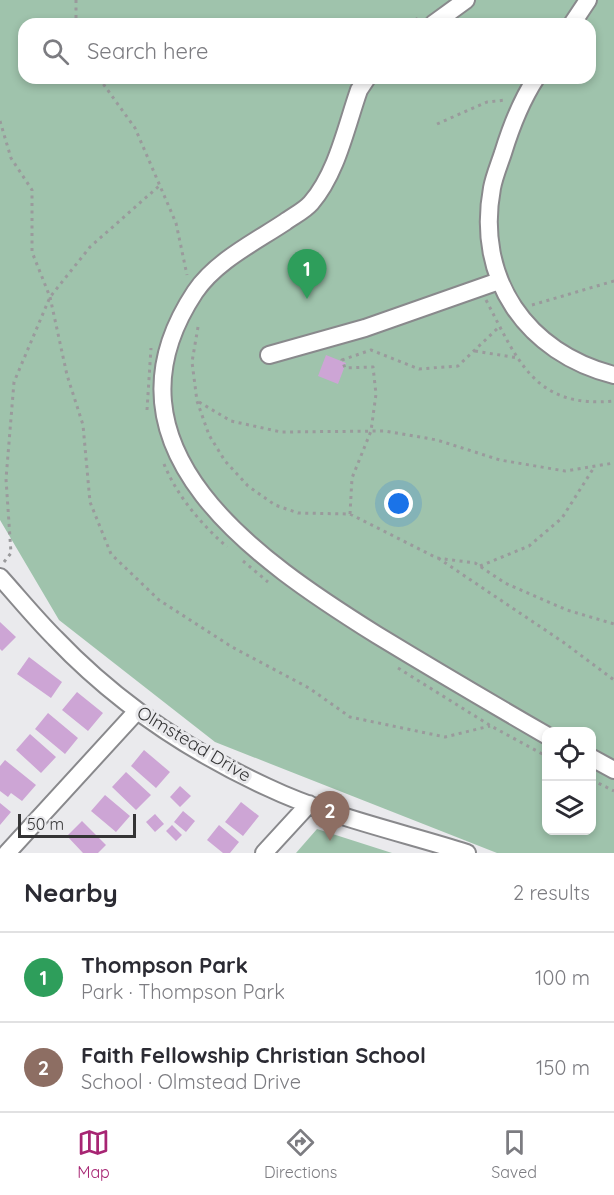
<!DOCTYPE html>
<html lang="en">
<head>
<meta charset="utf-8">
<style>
  body { margin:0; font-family:Quicksand,sans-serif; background:#f2f2f3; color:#2b2b33 }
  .controls { position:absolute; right:18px; bottom:18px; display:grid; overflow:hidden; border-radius:12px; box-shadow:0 3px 9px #0003 }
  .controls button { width:54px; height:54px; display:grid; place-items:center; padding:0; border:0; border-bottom:2px solid #e1e1e2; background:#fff; color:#2b2b33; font:30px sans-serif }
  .scale { position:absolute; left:18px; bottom:15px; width:118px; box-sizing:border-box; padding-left:6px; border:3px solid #343435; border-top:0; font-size:16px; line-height:21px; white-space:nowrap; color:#343435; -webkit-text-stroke:4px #eaeaed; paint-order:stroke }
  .you { position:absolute; left:399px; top:504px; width:21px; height:21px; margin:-15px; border:4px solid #fff; border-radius:50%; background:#1a73e8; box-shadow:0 0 0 9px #1a73e833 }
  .badge { display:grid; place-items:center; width:39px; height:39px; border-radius:50%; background:#a72573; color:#fff; font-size:20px; font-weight:700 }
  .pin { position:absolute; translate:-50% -50px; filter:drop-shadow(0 2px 3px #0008) }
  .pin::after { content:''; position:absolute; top:32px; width:21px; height:18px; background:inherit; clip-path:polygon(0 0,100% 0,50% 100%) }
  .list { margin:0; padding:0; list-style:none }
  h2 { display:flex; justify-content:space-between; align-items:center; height:78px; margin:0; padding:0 24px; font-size:26px }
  h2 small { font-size:20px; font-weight:400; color:#7c7c81 }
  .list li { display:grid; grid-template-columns:39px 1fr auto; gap:18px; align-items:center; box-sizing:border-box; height:90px; padding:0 24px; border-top:2px solid #e1e1e2 }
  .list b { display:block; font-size:22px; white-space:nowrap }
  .list p { margin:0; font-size:20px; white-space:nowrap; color:#7c7c81 }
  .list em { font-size:20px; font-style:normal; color:#7c7c81 }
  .icon { flex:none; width:33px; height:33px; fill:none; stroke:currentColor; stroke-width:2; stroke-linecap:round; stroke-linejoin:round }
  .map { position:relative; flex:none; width:614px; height:853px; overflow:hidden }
  .search { position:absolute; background:#fff; box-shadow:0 3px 9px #0003; left:18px; right:18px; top:18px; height:66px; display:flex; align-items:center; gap:15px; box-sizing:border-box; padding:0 21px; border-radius:18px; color:#7c7c81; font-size:22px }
  .sheet { height:258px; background:#fff }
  nav { display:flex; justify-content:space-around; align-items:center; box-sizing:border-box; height:84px; border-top:2px solid #e1e1e2; background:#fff; font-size:16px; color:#7c7c81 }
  nav a { display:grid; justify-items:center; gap:3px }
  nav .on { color:#a72573 }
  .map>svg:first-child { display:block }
  .green { fill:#9fc3ac; fill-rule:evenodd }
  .building { fill:#cda5d5 }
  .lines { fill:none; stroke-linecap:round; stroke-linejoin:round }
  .minor-casing { stroke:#89898c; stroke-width:20 }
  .path { stroke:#9a9a9c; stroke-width:3; stroke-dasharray:3 4.5; stroke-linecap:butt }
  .minor { stroke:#fff; stroke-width:16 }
  .labels { text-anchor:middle; stroke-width:6; stroke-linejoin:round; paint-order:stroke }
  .street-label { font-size:18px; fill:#343435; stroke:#eaeaed }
</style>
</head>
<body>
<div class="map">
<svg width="614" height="853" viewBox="0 0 614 853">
  <rect width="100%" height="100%" fill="#eaeaed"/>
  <path class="green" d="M0,0H614V853H497L215,742L59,620L0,520ZM24,24H590V78H24ZM546,732H592V830H546Z
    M317,829L392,853H296Z"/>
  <path class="building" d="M326,355L346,363L338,384L318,376Z
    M0,622L16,637L2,651L0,649Z
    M29,657L62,682L51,698L17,674Z
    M77,692L103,713L88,731L62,710Z
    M48,713L78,738L65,754L35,729Z
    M30,734L56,757L41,773L16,750Z
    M144,750L170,772L156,788L131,766Z
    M5,760L36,785L22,801L11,793L8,797L0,791V766Z
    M126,772L151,795L136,810L112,787Z
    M180,786L191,796L180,807L170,797Z
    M105,795L130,816L116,832L91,811Z
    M241,802L259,816L243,836L225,822Z
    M0,803L11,812L0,825Z
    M183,811L195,821L186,832L174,822Z
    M155,814L164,824L155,832L146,822Z
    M82,821L106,845L98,853H83L67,836Z
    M172,825L182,835L176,841L166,831Z
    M219,825L239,842L230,853H223L207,840Z"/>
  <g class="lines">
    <g class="minor-casing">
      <path id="minor" d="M433,24L466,0
        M572,24L588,0
        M367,78L359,90C346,127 337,173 311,203C304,211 293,216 285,222C255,242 216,261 195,292C91,449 259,561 377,635C433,669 489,702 546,735
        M536,78C521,101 511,127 503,153C499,165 494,177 492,188C475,279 527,353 614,375
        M269,355L365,328L499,281
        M0,577C18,597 36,619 55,638C115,701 189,751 267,787C330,817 401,832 467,853
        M592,758L614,770
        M7,853L137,711
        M264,853L309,804"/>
    </g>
    <path class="path" d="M76,0V24
      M409,24L418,18
      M99,78L135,128L176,223L187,275
      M0,121L11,158L32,190V252L50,297L67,375L83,425L90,502L111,554L159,600L232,647L309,688L350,717L445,737L490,726
      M437,124L487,102L506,100
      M486,300C518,361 535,409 614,401
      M532,305L614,281
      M198,327L192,362L197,401L209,435L225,461L248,486L275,505L298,513L350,514L437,558L475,563L505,583L567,610L614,624
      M475,351L518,358
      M199,402L231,421L281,432L385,431L437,440L500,460L565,471L614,463
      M147,410L151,348
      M164,464C177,496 201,524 227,547
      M350,514L352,478L371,431L376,394L373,367L345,368L342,360L371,350L419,369L458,366L499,327
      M438,558L563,642L614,680
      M243,561L268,582
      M4,562L11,553L6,479L14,382L50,297L90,247L159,186
      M480,566L529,546L562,518L593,469
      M398,668L491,726L546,756
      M592,780L614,791"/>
    <use href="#minor" class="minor"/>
  </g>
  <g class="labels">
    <g class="street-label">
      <text transform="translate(194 744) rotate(31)" y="6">Olmstead Drive</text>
    </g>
  </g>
</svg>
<div class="controls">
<button><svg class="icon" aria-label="locate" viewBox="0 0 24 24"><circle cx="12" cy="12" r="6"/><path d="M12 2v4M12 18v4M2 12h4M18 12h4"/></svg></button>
<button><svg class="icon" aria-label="layers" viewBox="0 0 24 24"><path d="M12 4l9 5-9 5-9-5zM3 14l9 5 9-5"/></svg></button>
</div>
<div class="scale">50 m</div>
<div class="you"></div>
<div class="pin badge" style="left:307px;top:299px;background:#2e9e5b">1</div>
<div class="pin badge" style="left:330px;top:841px;background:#8d6e63">2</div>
<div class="search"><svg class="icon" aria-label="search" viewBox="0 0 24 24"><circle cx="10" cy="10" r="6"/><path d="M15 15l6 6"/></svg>Search here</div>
</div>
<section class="sheet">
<h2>Nearby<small>2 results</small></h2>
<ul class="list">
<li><span class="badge" style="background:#2e9e5b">1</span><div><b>Thompson Park</b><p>Park · Thompson Park</p></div><em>100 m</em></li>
<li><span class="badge" style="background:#8d6e63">2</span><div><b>Faith Fellowship Christian School</b><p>School · Olmstead Drive</p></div><em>150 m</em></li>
</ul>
</section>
<nav>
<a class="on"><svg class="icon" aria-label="map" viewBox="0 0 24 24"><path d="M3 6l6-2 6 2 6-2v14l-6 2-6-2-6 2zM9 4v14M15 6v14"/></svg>Map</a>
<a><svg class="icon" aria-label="directions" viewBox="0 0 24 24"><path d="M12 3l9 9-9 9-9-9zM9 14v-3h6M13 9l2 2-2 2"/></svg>Directions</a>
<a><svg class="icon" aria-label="saved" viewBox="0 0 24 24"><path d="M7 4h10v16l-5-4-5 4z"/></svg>Saved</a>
</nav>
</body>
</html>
